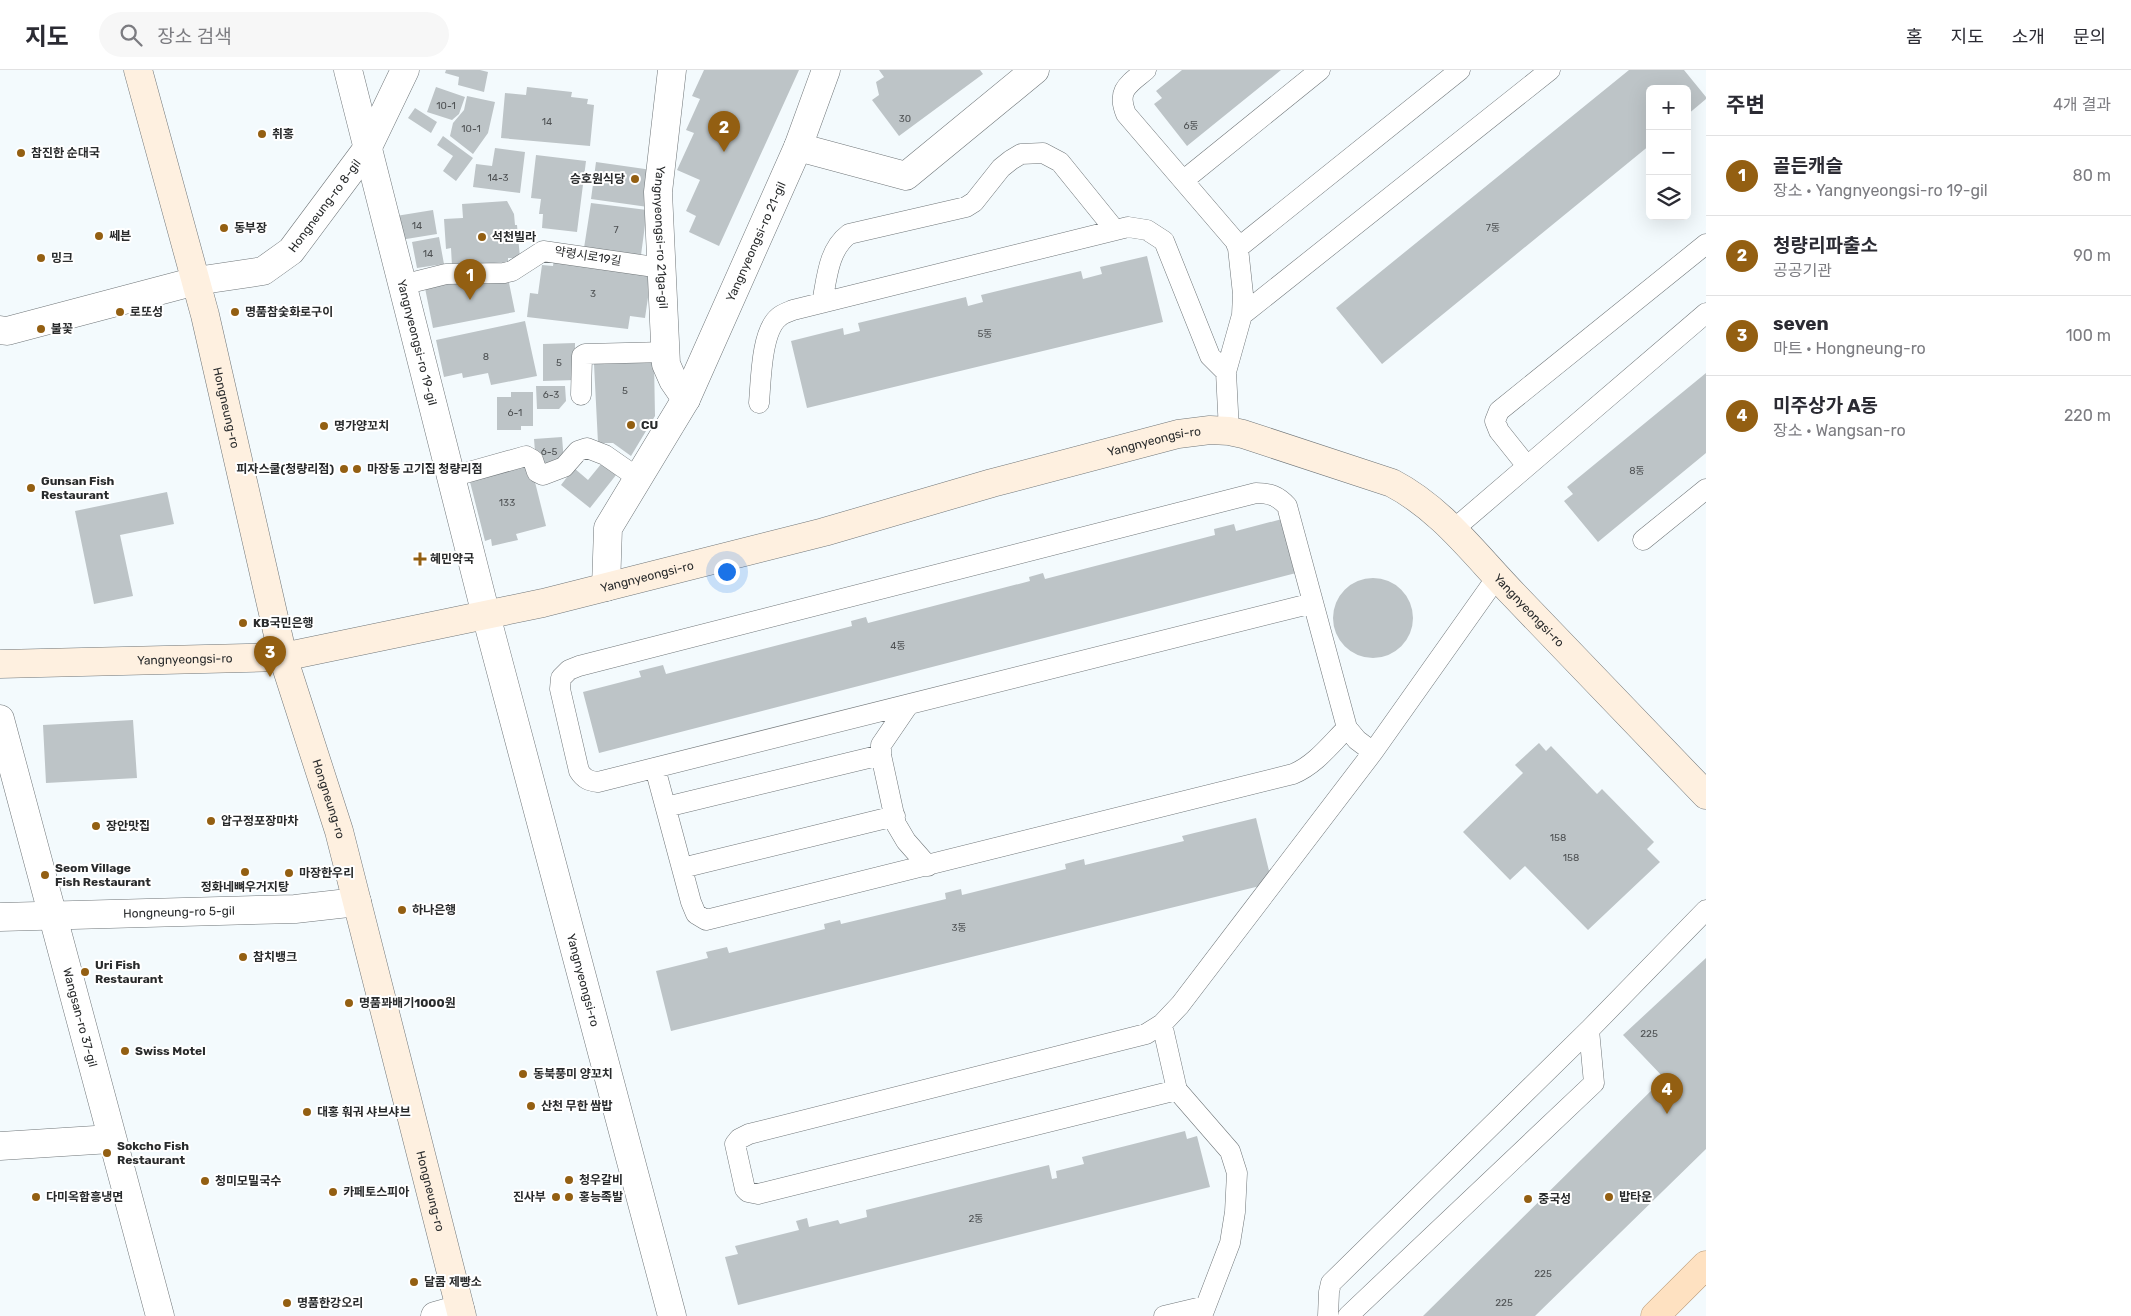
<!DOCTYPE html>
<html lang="ko">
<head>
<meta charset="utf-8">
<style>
  body { margin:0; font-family:Rubik,"Noto Sans KR",sans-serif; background:#f7f7f7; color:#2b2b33 }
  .controls { position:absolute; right:15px; top:15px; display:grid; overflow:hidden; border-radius:8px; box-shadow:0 5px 20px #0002 }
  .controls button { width:45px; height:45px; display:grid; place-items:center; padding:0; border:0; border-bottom:1px solid #e1e1e2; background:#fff; color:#2b2b33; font:25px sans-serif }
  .you { position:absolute; left:726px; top:501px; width:18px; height:18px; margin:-12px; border:4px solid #fff; border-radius:50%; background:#1a73e8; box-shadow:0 0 0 8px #1a73e833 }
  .badge { display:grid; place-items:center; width:32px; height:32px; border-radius:50%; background:#935f12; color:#fff; font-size:16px; font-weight:700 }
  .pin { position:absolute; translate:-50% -41px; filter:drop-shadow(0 1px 2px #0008) }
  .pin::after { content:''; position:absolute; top:26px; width:18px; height:15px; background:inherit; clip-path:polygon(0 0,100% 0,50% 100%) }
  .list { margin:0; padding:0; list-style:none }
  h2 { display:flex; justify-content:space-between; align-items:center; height:65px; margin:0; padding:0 20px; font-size:21px }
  h2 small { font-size:16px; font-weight:400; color:#7c7c81 }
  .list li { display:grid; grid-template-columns:32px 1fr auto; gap:15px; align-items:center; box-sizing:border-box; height:80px; padding:0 20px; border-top:1px solid #e1e1e2 }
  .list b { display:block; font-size:19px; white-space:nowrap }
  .list p { margin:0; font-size:16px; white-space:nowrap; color:#7c7c81 }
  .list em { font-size:16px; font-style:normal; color:#7c7c81 }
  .icon { flex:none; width:28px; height:28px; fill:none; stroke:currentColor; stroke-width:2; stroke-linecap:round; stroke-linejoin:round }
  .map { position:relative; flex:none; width:1706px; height:1246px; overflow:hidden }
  header { display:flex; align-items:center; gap:30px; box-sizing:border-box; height:70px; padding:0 25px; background:#fff; border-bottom:1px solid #e1e1e2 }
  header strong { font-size:24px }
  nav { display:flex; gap:28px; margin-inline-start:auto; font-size:18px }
  .search { width:350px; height:45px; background:#f7f7f7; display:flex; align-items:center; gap:12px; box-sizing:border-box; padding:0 18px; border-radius:28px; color:#7c7c81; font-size:19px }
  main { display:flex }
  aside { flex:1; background:#fff }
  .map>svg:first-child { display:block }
  .building { fill:#bdc4c7 }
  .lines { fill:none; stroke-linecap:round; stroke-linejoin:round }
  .service-casing { stroke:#707679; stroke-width:21 }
  .minor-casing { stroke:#707679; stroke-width:29 }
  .secondary-casing { stroke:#707679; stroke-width:29 }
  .primary-casing { stroke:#b39472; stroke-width:29 }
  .service { stroke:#fff; stroke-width:20 }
  .minor { stroke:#fff; stroke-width:28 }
  .secondary { stroke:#fef0e0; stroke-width:28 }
  .primary { stroke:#fee1c1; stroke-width:28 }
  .poi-dot { fill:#935f12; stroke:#fff; stroke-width:2 }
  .labels { text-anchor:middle; stroke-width:4; stroke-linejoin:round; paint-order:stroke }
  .number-label { font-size:10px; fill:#4e5153 }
  .poi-label { font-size:12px; font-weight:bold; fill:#292b2c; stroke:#fff; text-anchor:start }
  .street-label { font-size:12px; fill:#292b2c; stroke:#fff }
</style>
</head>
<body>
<header>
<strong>지도</strong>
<div class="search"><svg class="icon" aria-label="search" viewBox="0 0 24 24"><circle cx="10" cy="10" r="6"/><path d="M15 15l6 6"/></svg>장소 검색</div>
<nav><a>홈</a><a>지도</a><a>소개</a><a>문의</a></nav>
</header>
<main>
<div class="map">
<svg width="1706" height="1246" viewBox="0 0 1706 1246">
  <rect width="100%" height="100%" fill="#f3fafd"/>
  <path class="building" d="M446,0H480L488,2L484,22L458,15L459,7L445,3Z
    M704,0H799L719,176L689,162L696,146L686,141L700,110L677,100L694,63L686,60L700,29L692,26Z
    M879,0H980L983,4L899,66L872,30L879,25L876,12L884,7Z
    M1182,0H1281L1187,76L1154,34L1162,28L1156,21Z
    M1629,0H1684L1706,27V29L1687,45V19H1650V75L1382,294L1336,238Z
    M436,17L465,27L459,44L452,50L427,42Z
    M527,17L572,22L571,27L588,29L587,34L594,35L590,76L501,68L505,23L526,25Z
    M467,26L495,32L488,63L473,84L450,66L453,53L464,40Z
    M415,38L437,52L431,63L408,48Z
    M443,66L473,88L456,111L443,101L453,86L437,75Z
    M495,78L525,82L520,123L473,117L476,94L492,96Z
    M536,85L586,91L577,162L542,158L543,144H539L541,129L531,128Z
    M596,92L652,100L648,137L591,129Z
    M507,131L514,144L515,155H517L520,188H508V192L452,196L451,178L446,179L444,149L463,148L462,134Z
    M591,133L647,140L641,185L584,178Z
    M433,140L437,164L400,170L396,146Z
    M439,167L444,194L417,198L412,172Z
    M1147,186L1163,252L807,338L791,271L843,258L844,265L860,261L858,253L966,227L968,236L983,232L981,225L1081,201L1083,209L1102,204L1100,197Z
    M554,188L652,200L645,248L630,246L628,259L527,247L530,223L538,224L542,195L553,196Z
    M508,208L515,242L433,258L425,218L443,214Z
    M525,251L537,306L491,315L488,303L463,308L462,303L444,307L436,270Z
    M575,273V310L543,311V274Z
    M654,292L655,346L631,386L613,373H598L594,294Z
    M1706,303V383L1598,472L1564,431L1573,424L1567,417Z
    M536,316H565L566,331L559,339H537Z
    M511,322H533V356H521V360H497V327H511Z
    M562,367L564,392L536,394L534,369Z
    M606,388L620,400L590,438L561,415L574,398L588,410Z
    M530,392L546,456L516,464L518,470L492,476L491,469L485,471L469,408Z
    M167,422L174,454L120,465L133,526L94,534L75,441Z
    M1282,449L1296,503L599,683L583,622L641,607L639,601L663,595L666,604L852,556L851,551L866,547L868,553L1030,511L1029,507L1043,503L1045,509L1215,465L1214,459L1234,454L1236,461Z
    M1333 548a40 40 0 1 1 80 0a40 40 0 1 1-80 0Z
    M133,650L137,708L46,713L43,655Z
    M1539,673L1546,681L1551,676L1597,724L1602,719L1654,772L1647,779L1660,792L1588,860L1525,796L1510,810L1463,762L1523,703L1515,695Z
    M1256,748L1272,813L671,961L656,901L708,888L706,882L727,877L729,883L825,859L824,854L840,850L841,854L946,829L945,823L961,819L962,825L1066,799L1065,794L1084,789L1085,795L1184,771L1182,766Z
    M1706,888V1079L1535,1246H1423L1664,1008L1623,965Z
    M1185,1061L1187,1069L1197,1066L1210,1117L738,1235L725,1187L738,1184L735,1176L799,1160L796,1151L807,1148L809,1157L838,1150L840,1154L867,1147L866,1140L1049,1095L1052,1109L1057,1108L1056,1101L1084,1094L1082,1087Z"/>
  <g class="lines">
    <g class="service-casing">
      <path id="service" d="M1146,0C1129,14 1116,20 1126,44L1235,171L1238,178L1243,224L1242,245L1226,302L1229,361
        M1184,110L1320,0
        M1238,178L1460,0
        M402,215L446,204L504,203L512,201L543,181L662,198
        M822,233C827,208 828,180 849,164L966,137L974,132L1001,98L1011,90L1021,84L1043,83L1060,92L1115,160
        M1242,245L1550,0
        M581,325L582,286L585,284L666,282
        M759,333C761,311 761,261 779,247C782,244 788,242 793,240L1128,157L1147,160L1164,171L1210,286L1226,302
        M1527,396L1499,361L1495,351L1499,341L1706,174
        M451,407L526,386L533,390L537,402L543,405L564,397L578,381L587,378L605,385L638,408
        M1454,459L1706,243
        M1643,470L1706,419
        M1313,533L598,712C589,711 584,709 579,701L560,619L561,608L569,600L579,596L1256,423C1270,423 1278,426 1287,436L1347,658L1357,670L1373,682
        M909,634L881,675V685L896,754L906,771L928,796
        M655,698L691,832L696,844L706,850L1293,704C1315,695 1330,675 1347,658
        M666,737L881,685
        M682,798L895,746
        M1162,954L1177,1020L758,1124L748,1122L745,1119L735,1074L739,1069L749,1064L1146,964L1162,954L1180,935L1373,682L1497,507
        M1177,1020L1230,1081L1237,1103L1235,1142L1230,1173L1202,1246
        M1164,1246L1206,1236
        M1328,1246L1329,1222L1331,1213L1589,960L1706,840
        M1348,1246L1594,1013L1589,960"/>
    </g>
    <g class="minor-casing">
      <g id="minor">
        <path id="s1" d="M348,0L486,545L672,1246"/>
        <path id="s2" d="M672,0L658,122L666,294L673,310L686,329"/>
        <path d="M798,77L826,0"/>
        <path id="s3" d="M0,260L7,261L196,211L263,201L291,181L367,79L405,0"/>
        <path id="s4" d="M606,517L608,458L686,329L798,77L906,106L1035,0"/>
        <path id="s5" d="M0,649L160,1246"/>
        <path id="s6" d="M0,847L295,839L357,832"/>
        <path d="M0,1076L111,1069"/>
        <path d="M435,1246L460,1239"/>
      </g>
    </g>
    <g class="secondary-casing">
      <g id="secondary">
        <path id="s7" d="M138,0L205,245L283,587L339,761L462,1246"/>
        <path id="s8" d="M0,594L283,587L543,533L824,462L992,413L1178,364L1210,360L1229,361L1243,364L1392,413C1442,439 1476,486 1514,525C1578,592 1642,658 1706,725"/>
      </g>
    </g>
    <g class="primary-casing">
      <path id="primary" d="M1655,1246L1706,1195"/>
    </g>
    <use href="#service" class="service"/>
    <use href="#minor" class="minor"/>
    <use href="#secondary" class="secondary"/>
    <use href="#primary" class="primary"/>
  </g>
  <g class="poi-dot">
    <circle cx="262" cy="64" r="5"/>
    <circle cx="21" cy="83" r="5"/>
    <circle cx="635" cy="109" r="5"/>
    <circle cx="224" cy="158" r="5"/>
    <circle cx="99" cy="166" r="5"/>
    <circle cx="482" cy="167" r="5"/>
    <circle cx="41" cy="188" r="5"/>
    <circle cx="120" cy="242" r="5"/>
    <circle cx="235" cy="242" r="5"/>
    <circle cx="41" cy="259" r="5"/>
    <circle cx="631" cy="355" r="5"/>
    <circle cx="324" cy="356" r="5"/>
    <circle cx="344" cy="399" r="5"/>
    <circle cx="357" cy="399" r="5"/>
    <circle cx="31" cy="418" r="5"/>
    <path d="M417.5 481.5h5v5h5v5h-5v5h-5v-5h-5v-5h5z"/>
    <circle cx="243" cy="553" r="5"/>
    <circle cx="211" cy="751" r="5"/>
    <circle cx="96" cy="756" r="5"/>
    <circle cx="245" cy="802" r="5"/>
    <circle cx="289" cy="803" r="5"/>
    <circle cx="45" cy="805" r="5"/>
    <circle cx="402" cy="840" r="5"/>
    <circle cx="243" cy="887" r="5"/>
    <circle cx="85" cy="902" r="5"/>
    <circle cx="349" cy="933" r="5"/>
    <circle cx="125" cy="981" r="5"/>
    <circle cx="523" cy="1004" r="5"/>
    <circle cx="531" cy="1036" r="5"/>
    <circle cx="307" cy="1042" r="5"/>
    <circle cx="107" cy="1083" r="5"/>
    <circle cx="569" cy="1110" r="5"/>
    <circle cx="205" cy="1111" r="5"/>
    <circle cx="333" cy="1122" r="5"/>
    <circle cx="36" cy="1127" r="5"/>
    <circle cx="556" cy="1127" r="5"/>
    <circle cx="569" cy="1127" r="5"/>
    <circle cx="1609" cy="1127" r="5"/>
    <circle cx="1528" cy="1129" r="5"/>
    <circle cx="414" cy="1212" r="5"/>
    <circle cx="287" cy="1233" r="5"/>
  </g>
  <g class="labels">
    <g class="number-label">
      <text x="446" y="39">10-1</text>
      <text x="905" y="52">30</text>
      <text x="547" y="55">14</text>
      <text x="1191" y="59">6동</text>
      <text x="471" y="62">10-1</text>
      <text x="498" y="111">14-3</text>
      <text x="417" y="159">14</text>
      <text x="1493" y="161">7동</text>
      <text x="616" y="163">7</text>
      <text x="428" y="187">14</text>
      <text x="593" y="227">3</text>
      <text x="985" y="267">5동</text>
      <text x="486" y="290">8</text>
      <text x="559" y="296">5</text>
      <text x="625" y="324">5</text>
      <text x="551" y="328">6-3</text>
      <text x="515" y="346">6-1</text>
      <text x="549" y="385">6-5</text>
      <text x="1637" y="404">8동</text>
      <text x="507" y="436">133</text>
      <text x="898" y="579">4동</text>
      <text x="1558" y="771">158</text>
      <text x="1571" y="791">158</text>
      <text x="959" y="861">3동</text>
      <text x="1649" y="967">225</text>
      <text x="976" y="1152">2동</text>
      <text x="1543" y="1207">225</text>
      <text x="1504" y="1236">225</text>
    </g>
    <g class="poi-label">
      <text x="272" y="68">취홍</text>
      <text x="31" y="87">참진한 순대국</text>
      <text x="625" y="113" text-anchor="end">승호원식당</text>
      <text x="234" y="162">동부장</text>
      <text x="109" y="170">쎄븐</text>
      <text x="492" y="171">석천빌라</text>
      <text x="51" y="192">밍크</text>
      <text x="130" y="246">로또성</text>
      <text x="245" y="246">명품참숯화로구이</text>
      <text x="51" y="263">불꽃</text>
      <text x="641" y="359">CU</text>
      <text x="334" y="360">명가양꼬치</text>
      <text x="334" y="403" text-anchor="end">피자스쿨(청량리점)</text>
      <text x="367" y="403">마장동 고기집 청량리점</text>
      <text x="41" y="415">Gunsan Fish<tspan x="41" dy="14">Restaurant</tspan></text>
      <text x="430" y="493">혜민약국</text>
      <text x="253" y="557">KB국민은행</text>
      <text x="221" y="755">압구정포장마차</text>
      <text x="106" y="760">장안맛집</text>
      <text x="55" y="802">Seom Village<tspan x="55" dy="14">Fish Restaurant</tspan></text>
      <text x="299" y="807">마장한우리</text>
      <text x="245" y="821" text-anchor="middle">정화네뼈우거지탕</text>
      <text x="412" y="844">하나은행</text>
      <text x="253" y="891">참치뱅크</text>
      <text x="95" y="899">Uri Fish<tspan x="95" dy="14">Restaurant</tspan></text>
      <text x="359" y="937">명품꽈배기1000원</text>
      <text x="135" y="985">Swiss Motel</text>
      <text x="533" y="1008">동북풍미 양꼬치</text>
      <text x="541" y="1040">산천 무한 쌈밥</text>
      <text x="317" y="1046">대홍 훠궈 샤브샤브</text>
      <text x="117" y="1080">Sokcho Fish<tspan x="117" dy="14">Restaurant</tspan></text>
      <text x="579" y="1114">청우갈비</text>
      <text x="215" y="1115">청미모밀국수</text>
      <text x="343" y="1126">카페토스피아</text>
      <text x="46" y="1131">다미옥함흥냉면</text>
      <text x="546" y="1131" text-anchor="end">진사부</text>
      <text x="579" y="1131">홍능족발</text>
      <text x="1619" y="1131">밥타운</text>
      <text x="1538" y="1133">중국성</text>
      <text x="424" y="1216">달콤 제빵소</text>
      <text x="297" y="1237">명품한강오리</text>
    </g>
    <g class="street-label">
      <text dy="4" stroke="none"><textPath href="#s3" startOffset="361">Hongneung-ro 8-gil</textPath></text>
      <text dy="4" stroke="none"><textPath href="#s2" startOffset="168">Yangnyeongsi-ro 21ga-gil</textPath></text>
      <text dy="4" stroke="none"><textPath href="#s4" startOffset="382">Yangnyeongsi-ro 21-gil</textPath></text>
      <text transform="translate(588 186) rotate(9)" y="4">약령시로19길</text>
      <text dy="4" stroke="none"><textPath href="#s1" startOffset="281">Yangnyeongsi-ro 19-gil</textPath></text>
      <text dy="4" stroke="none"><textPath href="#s7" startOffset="349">Hongneung-ro</textPath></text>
      <text dy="4" stroke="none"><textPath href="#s8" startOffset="1181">Yangnyeongsi-ro</textPath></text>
      <text dy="4" stroke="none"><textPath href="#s8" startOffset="656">Yangnyeongsi-ro</textPath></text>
      <text dy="4" stroke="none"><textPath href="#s8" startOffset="1616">Yangnyeongsi-ro</textPath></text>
      <text dy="4" stroke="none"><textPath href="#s8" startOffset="185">Yangnyeongsi-ro</textPath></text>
      <text dy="4" stroke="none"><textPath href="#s7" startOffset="754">Hongneung-ro</textPath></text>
      <text dy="4" stroke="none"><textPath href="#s6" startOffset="179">Hongneung-ro 5-gil</textPath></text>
      <text dy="4" stroke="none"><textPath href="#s1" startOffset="940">Yangnyeongsi-ro</textPath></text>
      <text dy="4" stroke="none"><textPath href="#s5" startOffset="309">Wangsan-ro 37-gil</textPath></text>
      <text dy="4" stroke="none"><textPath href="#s7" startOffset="1159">Hongneung-ro</textPath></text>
    </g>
  </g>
</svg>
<div class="controls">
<button>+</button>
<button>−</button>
<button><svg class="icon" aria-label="layers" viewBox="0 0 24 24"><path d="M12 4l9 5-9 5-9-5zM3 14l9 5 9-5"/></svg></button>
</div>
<div class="you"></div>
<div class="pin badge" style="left:470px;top:230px">1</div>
<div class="pin badge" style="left:724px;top:82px">2</div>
<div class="pin badge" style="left:270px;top:607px">3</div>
<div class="pin badge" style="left:1667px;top:1044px">4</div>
</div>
<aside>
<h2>주변<small>4개 결과</small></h2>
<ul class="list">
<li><span class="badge">1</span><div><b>골든캐슬</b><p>장소 · Yangnyeongsi-ro 19-gil</p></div><em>80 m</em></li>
<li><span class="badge">2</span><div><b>청량리파출소</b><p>공공기관</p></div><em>90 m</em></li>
<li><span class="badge">3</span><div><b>seven</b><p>마트 · Hongneung-ro</p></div><em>100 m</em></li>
<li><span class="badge">4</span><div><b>미주상가 A동</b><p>장소 · Wangsan-ro</p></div><em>220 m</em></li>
</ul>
</aside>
</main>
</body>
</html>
